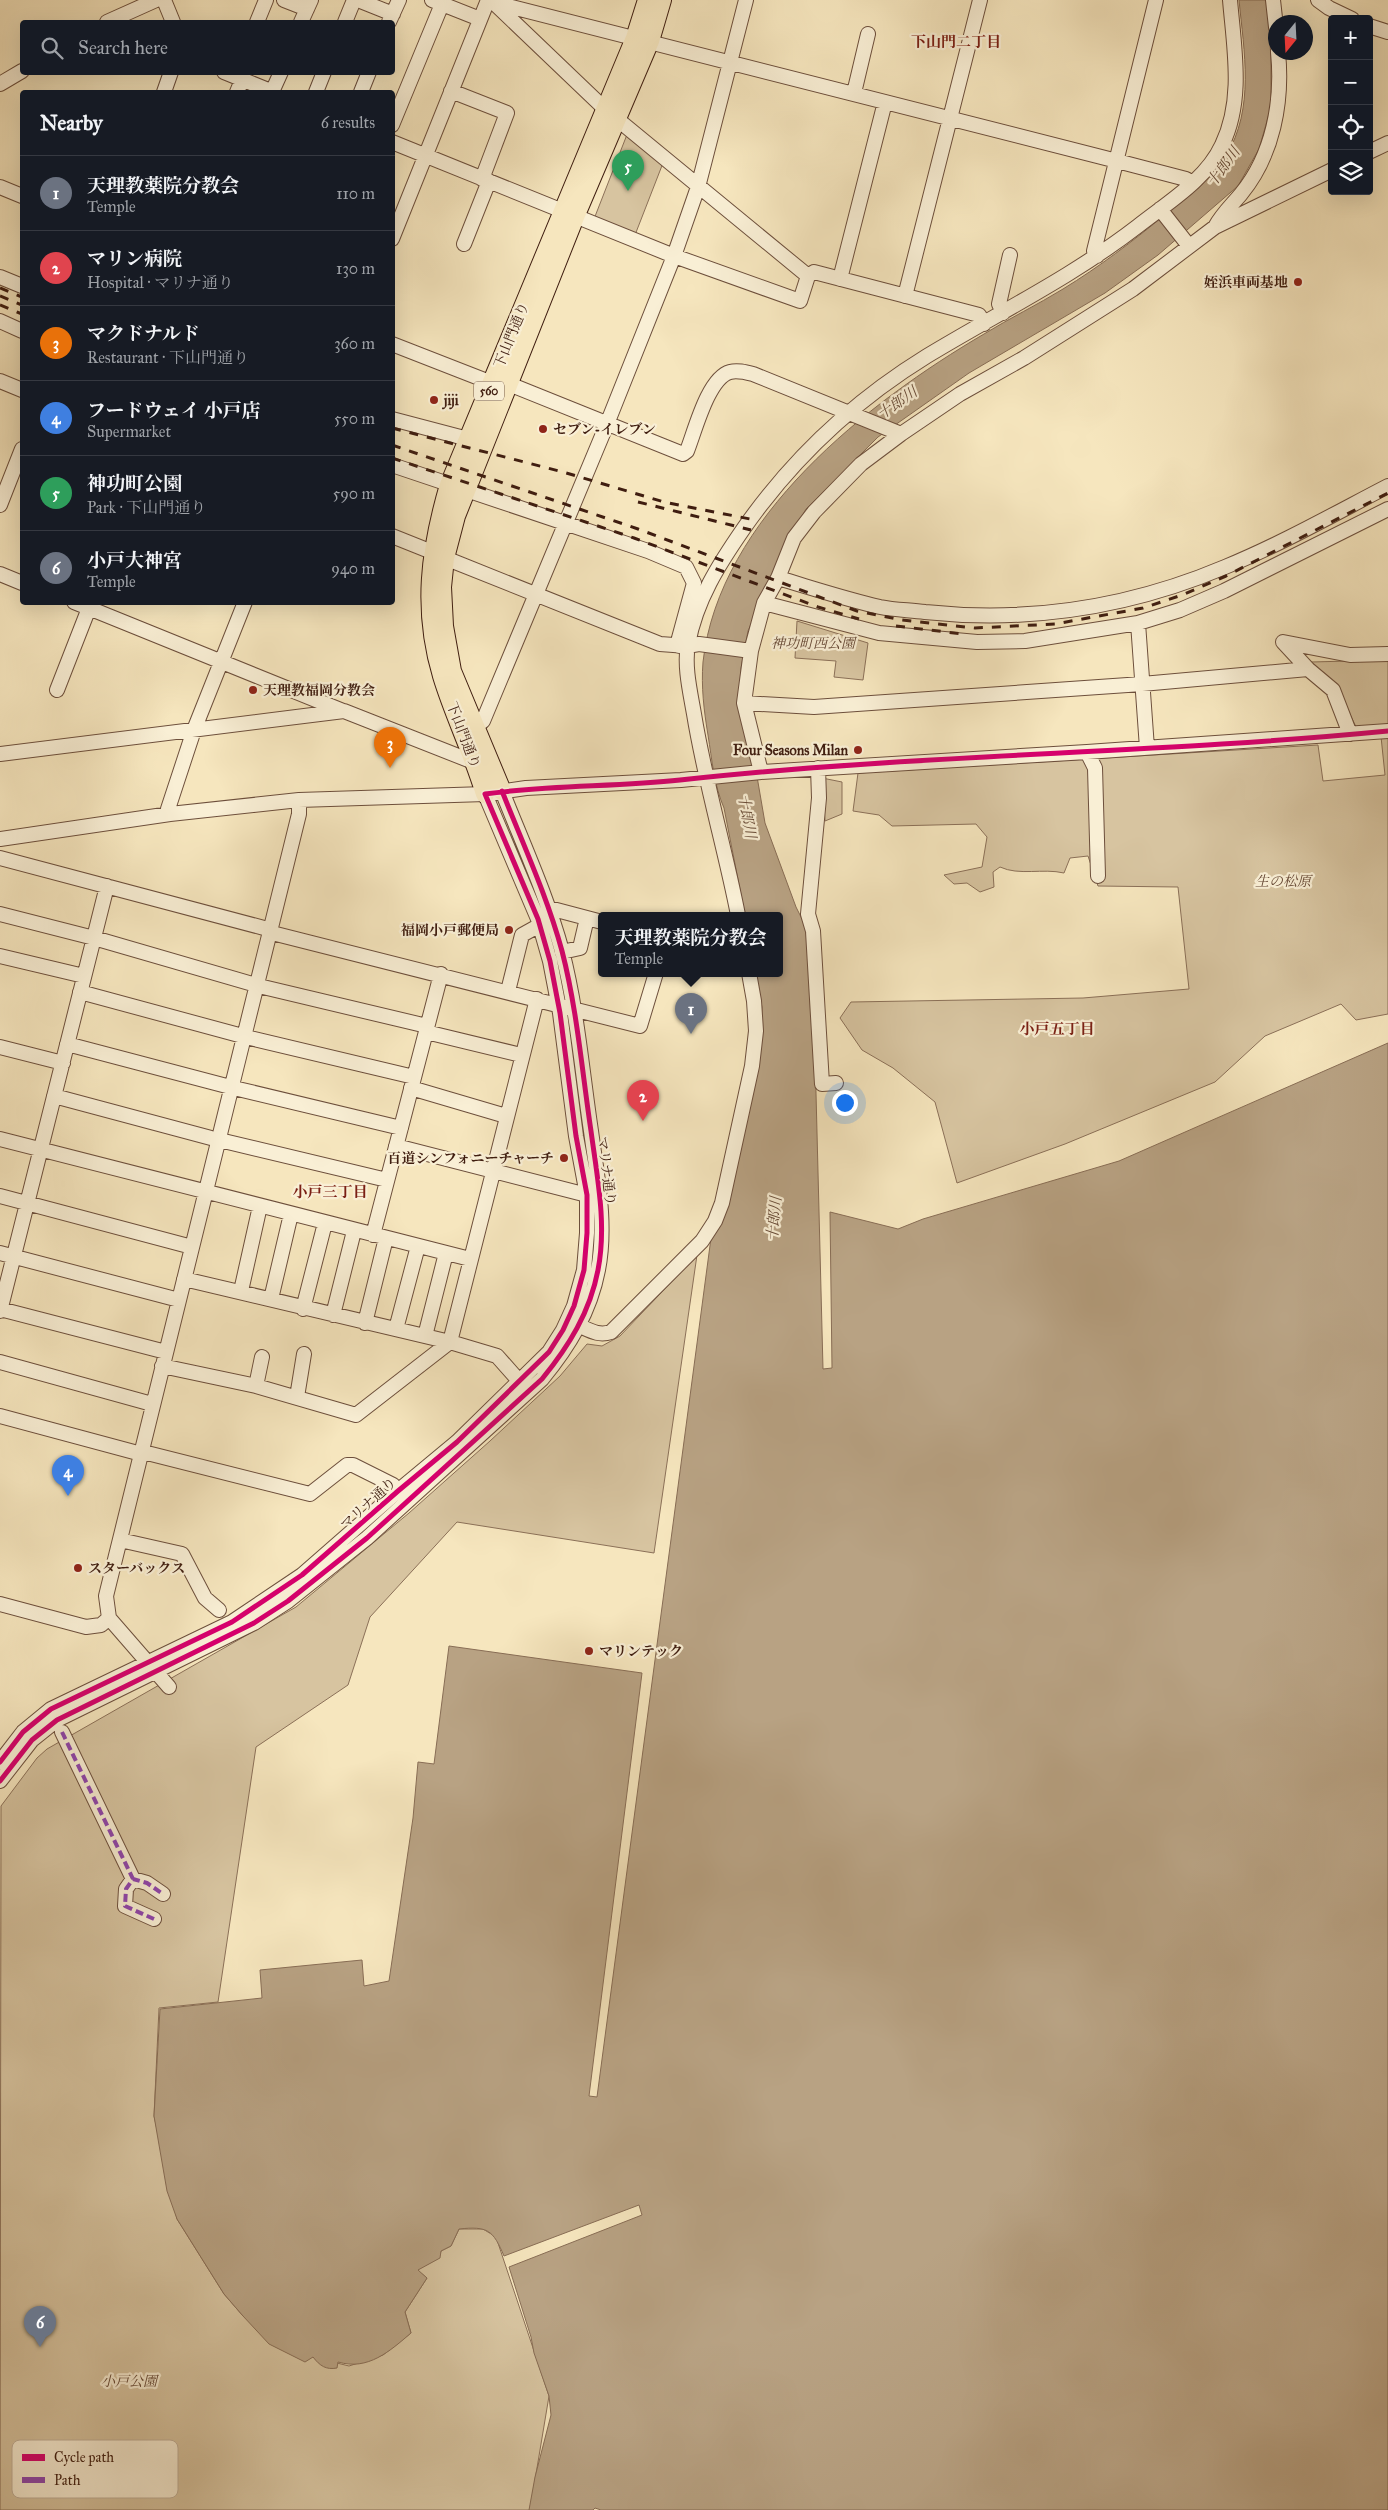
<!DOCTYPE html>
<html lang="en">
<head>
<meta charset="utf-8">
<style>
  body { margin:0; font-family:"IM FELL Great Primer","Noto Serif JP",serif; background:#242831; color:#f1f3f6 }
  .controls { position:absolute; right:15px; top:15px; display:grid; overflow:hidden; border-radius:5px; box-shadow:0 5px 20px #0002 }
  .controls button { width:45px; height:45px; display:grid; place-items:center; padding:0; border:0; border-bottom:1px solid #363941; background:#171b24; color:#f1f3f6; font:25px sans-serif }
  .compass { position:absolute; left:1268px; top:15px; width:45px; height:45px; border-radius:50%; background:#171b24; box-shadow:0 5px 20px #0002; rotate:198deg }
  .you { position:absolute; left:844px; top:1102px; width:18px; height:18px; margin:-12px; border:4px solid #fff; border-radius:50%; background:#1a73e8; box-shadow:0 0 0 8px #1a73e833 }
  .badge { display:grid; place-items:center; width:32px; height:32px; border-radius:50%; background:#c59692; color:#fff; font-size:16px; font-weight:700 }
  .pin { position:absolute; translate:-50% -41px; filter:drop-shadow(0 1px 2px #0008) }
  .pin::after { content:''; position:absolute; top:26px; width:18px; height:15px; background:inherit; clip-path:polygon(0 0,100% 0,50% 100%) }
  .popup { position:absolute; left:598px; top:912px; width:185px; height:65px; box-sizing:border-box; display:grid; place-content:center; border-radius:5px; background:#171b24; filter:drop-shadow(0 1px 4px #0005); font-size:16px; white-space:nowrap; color:#9ea1a6 }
  .popup b { font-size:19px; color:#f1f3f6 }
  .popup::after { content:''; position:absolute; left:50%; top:100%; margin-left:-10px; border:10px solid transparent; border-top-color:#171b24 }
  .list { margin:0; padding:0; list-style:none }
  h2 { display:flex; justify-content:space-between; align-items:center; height:65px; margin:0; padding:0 20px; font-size:21px }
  h2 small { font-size:16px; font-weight:400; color:#9ea1a6 }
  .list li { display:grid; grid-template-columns:32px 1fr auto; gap:15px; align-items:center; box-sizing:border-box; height:75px; padding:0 20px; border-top:1px solid #363941 }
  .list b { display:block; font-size:19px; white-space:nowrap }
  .list p { margin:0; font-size:16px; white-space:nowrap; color:#9ea1a6 }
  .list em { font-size:16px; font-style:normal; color:#9ea1a6 }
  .icon { flex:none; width:28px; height:28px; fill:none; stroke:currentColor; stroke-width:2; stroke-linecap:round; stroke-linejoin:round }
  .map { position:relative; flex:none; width:1388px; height:2510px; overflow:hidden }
  .search { position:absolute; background:#171b24; box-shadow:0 5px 20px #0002; left:20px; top:20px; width:375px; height:55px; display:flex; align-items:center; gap:12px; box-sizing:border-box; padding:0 18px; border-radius:5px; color:#9ea1a6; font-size:19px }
  .panel { position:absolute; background:#171b24; box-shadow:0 5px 20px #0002; left:20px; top:90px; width:375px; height:515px; border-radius:5px }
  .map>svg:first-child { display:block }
  .green { fill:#d7c4a0; stroke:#8b7058 }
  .water { fill:#b8a283; stroke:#886d55 }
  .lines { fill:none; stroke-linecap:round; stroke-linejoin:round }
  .minor-casing { stroke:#6d4f3c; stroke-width:16 }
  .major-casing { stroke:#3f1d10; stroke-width:20 }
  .minor { stroke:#f9efd5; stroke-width:14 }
  .major { stroke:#f6e6be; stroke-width:18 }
  .rail { stroke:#3f1d10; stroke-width:3; stroke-dasharray:9 9; stroke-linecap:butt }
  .quiet { stroke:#8e44ad; stroke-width:4; stroke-dasharray:8 4; stroke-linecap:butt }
  .cycleway-casing { stroke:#f9efd5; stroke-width:8 }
  .cycleway { stroke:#d6006c; stroke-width:5 }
  .poi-dot { fill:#8f2418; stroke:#f9efd5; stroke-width:2 }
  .labels { text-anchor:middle; stroke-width:4.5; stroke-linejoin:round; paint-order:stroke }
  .shield { fill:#f9efd5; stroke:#775c4b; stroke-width:1 }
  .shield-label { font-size:12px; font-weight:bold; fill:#3f1d10 }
  .poi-label { font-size:14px; font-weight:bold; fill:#3f1d10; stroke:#f9efd5; text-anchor:start }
  .street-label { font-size:14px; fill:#3f1d10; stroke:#f9efd5 }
  .park-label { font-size:14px; font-style:italic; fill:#654734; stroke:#f9efd5 }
  .neighbourhood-label { font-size:15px; font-weight:bold; fill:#7a1f14; stroke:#f9efd5 }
  .water-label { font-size:15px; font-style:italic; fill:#694c38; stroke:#f9efd5 }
  .key { fill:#f9efd5; stroke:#c1b09a; stroke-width:1 }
  .key-label { font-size:14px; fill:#3f1d10 }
</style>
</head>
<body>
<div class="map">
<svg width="1388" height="2510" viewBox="0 0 1388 2510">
  <rect width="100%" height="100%" fill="#f6e6be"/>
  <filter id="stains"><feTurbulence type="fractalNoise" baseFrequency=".004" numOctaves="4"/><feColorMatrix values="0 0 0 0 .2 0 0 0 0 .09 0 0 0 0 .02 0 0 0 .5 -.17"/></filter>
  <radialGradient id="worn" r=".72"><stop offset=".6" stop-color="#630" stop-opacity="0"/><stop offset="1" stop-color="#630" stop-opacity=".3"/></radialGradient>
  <path class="green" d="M628,132L663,163L635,235L594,219Z
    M797,621L868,643L863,680L834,677L836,661L795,658Z
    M1388,660V1014L1356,1020L1341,1004L1265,1036L1215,1082L1065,1144L957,1183L935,1102L893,1068L862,1050L840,1018L851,1002L1083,998L1189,989L1178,887L1098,886L1088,856L1070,858L1064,873C1043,868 1019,876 1000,867L993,872L994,887L980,892L967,883L954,884L944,875L982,867L987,837L976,824L892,826L879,815L853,811L858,773L1318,745L1323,781L1385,775L1380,727L1357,729L1336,685L1311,662Z
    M822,778L842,782V814L825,821Z
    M697,1255L654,1553L457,1522L370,1617L348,1685L256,1747L218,2002L159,2008L154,2116L177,2219L224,2294L243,2316L313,2357L349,2366L383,2355L411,2333L405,2312L427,2278L417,2270L439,2258L441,2251L451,2246L459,2229H483L496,2237L549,2396L530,2510H0L1,1806L37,1758L47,1749L296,1607L409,1513L490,1441L560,1376L587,1344L602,1346L620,1336Z"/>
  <path class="water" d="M1239,0H1267L1271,58V107L1259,149L1238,186L1158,255L1105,293L969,373L878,437L806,509L781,554L748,631L741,668L740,711L754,759L765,823L796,907L807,929L814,1014L823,1369L832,1368L830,1212L898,1229L923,1219L1119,1161L1388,1043V2510H601L595,2508L593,2510H529L535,2477L551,2415L549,2396L534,2353L531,2337L509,2267L642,2215L639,2205L504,2256C493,2230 488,2226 459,2229L451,2246L441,2251L440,2258L418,2270L427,2278L405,2312L411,2333C390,2351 368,2371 338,2362L337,2368C326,2370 320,2366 313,2357L305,2362L269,2344L243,2316L224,2294L177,2219L167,2191L154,2116L160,2009L262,1998L260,1970L362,1960L364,1986L389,1981L413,1818L418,1762L434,1764L449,1646L642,1673L589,2096L597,2097L711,1238L723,1219L759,1059L762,1007L755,973H780V915H745L724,808C714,785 712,760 708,735C704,711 701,687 703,662C719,518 868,402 984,334C1010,318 1037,305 1063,289C1099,267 1133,241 1166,214C1188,197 1211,180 1226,156C1255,108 1244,52 1239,0Z"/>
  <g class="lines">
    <g class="minor-casing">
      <path id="minor" d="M164,0L173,22
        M284,0L307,9
        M358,0L393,14
        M432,0L480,19
        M1273,0L1276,27
        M1318,0L1329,8L1352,19
        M492,2L1117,161L1186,179L1192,183
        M494,3L606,110
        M107,22L156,0
        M257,22L266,0
        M301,22L311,0
        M345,22L354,0
        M389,22L399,0
        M1369,26L1388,32
        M224,72L273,92
        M0,84L22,71
        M451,91L507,113L482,179
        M164,92L171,72
        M237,92L242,80
        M272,92L281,72
        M316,92L324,72
        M361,92L369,72
        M854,93L868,34
        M617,119L808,276L814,272L979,315L984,324
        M392,125L442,4
        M392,142L674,256L800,301L808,276
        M1369,152L1388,143
        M0,187L22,196
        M1160,209L1189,246
        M1215,227C1222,214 1231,206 1241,194C1273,155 1283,102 1278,52
        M392,239L488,0
        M464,244L489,181
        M1097,256L1094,251L1156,0
        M0,277L22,286
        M840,279L885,102
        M905,296L980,0
        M1003,313L999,304L1010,255
        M0,321L22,331
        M392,344L492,383L509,384L683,454L687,451C695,431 708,378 730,372C737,370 745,372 753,374L901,434L960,394L1024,358L1133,289L1215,227L1332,170
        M0,381L22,390
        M392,419L468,439
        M392,465L648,551L686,567L694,583L679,638V646
        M0,505L22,449
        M392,536L432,552
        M445,558L660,644L687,646L699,644L751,651L764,603L778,578L794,538L814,512L861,464L901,434
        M0,574L22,583
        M778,578C812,588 845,599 880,607C895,610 910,610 925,612C1029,623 1128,608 1225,567C1281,544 1334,514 1388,486
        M74,602L343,711
        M764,603L879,633L977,642L1025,641L1138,623L1180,610L1224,591L1388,509
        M1138,623L1147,748
        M751,651L744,703L761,772
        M57,690L89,608
        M744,703L814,707L1142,684L1308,669
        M475,727L483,721L607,424L674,256L698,187L746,0
        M1350,734L1333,690L1308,669L1283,642L1350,655L1388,654
        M1087,752L1095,768L1098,876
        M0,754L344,711L476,763
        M818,768L819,798L808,914L813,931L822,1084L836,1083
        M170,814L168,809L194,730L245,602
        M0,839L170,814L299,800L485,794L526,788L681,780L761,772L1087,752L1388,731
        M0,858L264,928L276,934L640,1026L656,973
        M549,908L602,922
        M0,914L94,938L263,987L427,1026
        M738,915C725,848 705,782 694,714C690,691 684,666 688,644C696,600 719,564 744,528C793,458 854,401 927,356C998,313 1072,277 1138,226C1167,203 1206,180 1222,145C1244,100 1234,48 1230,0
        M562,952L580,948L587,918
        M0,956L84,976
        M508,991L522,935L540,925
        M80,992L250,1038L414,1077
        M426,1032L521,1055
        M67,1044L238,1089L401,1128
        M0,1047L63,1063
        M411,1088L506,1116
        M54,1096L211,1138L387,1180
        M0,1139L470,1259
        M396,1146L587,1195
        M0,1196L192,1247
        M373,1235L441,974
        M0,1253L179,1300
        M184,1279L450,1342L497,1356L520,1382
        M241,1291L260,1206
        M271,1299L291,1214
        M0,1309L166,1352
        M303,1309L325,1223
        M0,1311L107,886
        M333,1315L354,1231
        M365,1323L386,1238
        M580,1326C591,1331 599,1336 611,1332L702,1241L715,1221L722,1203L752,1066L756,1031L754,1001L749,973
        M396,1329L418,1246
        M425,1336L446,1253
        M0,1362L152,1404
        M162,1366L256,1386L356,1415L450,1342L537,999
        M256,1386L262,1357
        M297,1397L304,1354
        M0,1416L134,1452L147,1453L310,1494L347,1465H353L393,1485L398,1491
        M120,1540L182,1554L205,1598L219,1610
        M0,1604L86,1627L101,1625L109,1618
        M169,1687L109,1618L106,1596L299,814V800
        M62,1732L133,1879
        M0,1762L23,1732L51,1709L232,1622L302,1575L398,1491L457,1442L549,1352L563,1330L574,1306L584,1270L587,1233V1195L576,1136L560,1013L550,961L538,919L485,794
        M0,1781L32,1740L57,1720L254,1623L288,1601L367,1538L542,1379C569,1346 590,1312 598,1270C607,1224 597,1176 591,1131C582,1071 577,1009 562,951C547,896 523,844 502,791
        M154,1919L125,1906L126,1889L133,1879L147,1883L163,1894"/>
    </g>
    <g class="major-casing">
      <path id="major" d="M502,791L452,671L444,626L442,587L445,558L456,516L575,217L650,41L662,0
        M485,794C473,753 454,716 442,676C422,609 430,550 449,485L635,38L647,0"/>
    </g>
    <use href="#minor" class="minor"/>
    <use href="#major" class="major"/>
    <path class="rail" d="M0,288L22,297
      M0,296L22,305
      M0,305L22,314
      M392,428L563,472L664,502L755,520
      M392,445L638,529L857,611L902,620L975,628L1055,624L1143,608L1182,595L1226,576L1388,493
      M392,458L634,538L818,607L859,619
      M638,502L751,530
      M896,626L963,634"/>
    <path class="quiet" d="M62,1732L133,1879
      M154,1919L125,1906L126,1889L133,1879L147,1883L163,1894"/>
    <g class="cycleway-casing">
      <path id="cycleway" d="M0,1762L23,1732L51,1709L232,1622L302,1575L398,1491L457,1442L549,1352L563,1330L574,1306L584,1270L587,1233V1195L576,1136L560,1013L550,961L538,919L485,794C550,785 615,787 680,780C915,754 1153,754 1388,731
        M0,1781L32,1740L57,1720L254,1623L288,1601L367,1538L542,1379C569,1346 590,1312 598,1270C607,1224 597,1176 591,1131C582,1071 577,1009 562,951C547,896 523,844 502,791"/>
    </g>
    <use href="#cycleway" class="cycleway"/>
  </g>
  <g class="poi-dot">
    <circle cx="1298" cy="282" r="5"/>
    <circle cx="434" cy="400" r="5"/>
    <circle cx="543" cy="429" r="5"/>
    <circle cx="253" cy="690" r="5"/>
    <circle cx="858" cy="750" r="5"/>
    <circle cx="509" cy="930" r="5"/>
    <circle cx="564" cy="1158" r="5"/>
    <circle cx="78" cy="1568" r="5"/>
    <circle cx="589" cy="1651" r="5"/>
  </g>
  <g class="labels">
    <rect class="shield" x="474" y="381.5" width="30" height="19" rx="4"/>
    <g class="shield-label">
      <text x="489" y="395">560</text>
    </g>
    <g class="poi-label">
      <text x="1288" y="287" text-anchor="end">姪浜車両基地</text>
      <text x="444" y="405">jiji</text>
      <text x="553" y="434">セブン-イレブン</text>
      <text x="263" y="695">天理教福岡分教会</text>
      <text x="848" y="755" text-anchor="end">Four Seasons Milan</text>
      <text x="499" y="935" text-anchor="end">福岡小戸郵便局</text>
      <text x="554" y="1163" text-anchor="end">百道シンフォニーチャーチ</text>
      <text x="88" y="1573">スターバックス</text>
      <text x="599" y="1656">マリンテック</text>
    </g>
    <g class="street-label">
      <text transform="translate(511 335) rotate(-68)" y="5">下山門通り</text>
      <text transform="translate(464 735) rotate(69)" y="5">下山門通り</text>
      <text transform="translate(607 1171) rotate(83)" y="5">マリナ通り</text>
      <text transform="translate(368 1503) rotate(-42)" y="5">マリナ通り</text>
    </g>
    <g class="park-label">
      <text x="813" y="648">神功町西公園</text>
      <text x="1283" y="886">生の松原</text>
      <text x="129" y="2386">小戸公園</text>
    </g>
    <g class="neighbourhood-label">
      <text x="956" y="47">下山門二丁目</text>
      <text x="1057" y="1034">小戸五丁目</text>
      <text x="330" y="1197">小戸三丁目</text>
    </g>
    <g class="water-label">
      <text transform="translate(1223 167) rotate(-54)" y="5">十郎川</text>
      <text transform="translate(897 403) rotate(-35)" y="5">十郎川</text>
      <text transform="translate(747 816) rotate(80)" y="5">十郎川</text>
      <text transform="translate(774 1219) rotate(-85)" y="5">十郎川</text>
    </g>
  </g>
  <rect x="12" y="2440" width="166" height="58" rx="8" class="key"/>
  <rect x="22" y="2454" width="23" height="7" fill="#d6006c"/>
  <rect x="22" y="2477" width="23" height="6" fill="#8e44ad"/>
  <g class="key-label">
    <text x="54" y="2462">Cycle path</text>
    <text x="54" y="2485">Path</text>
  </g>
  <rect width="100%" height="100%" filter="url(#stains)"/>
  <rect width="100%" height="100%" fill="url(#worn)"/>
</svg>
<div class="controls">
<button>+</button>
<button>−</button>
<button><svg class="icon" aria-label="locate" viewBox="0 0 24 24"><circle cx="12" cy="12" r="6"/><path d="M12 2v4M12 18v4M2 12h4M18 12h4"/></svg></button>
<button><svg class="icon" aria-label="layers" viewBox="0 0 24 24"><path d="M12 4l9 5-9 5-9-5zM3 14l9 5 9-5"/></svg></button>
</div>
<svg class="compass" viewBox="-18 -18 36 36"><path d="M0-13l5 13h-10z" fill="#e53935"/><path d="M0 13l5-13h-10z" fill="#9ea1a6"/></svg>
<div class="you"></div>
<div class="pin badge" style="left:691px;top:1034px;background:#6b7280">1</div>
<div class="popup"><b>天理教薬院分教会</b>Temple</div>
<div class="pin badge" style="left:643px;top:1121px;background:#e0444e">2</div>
<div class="pin badge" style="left:390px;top:768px;background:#e8710a">3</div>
<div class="pin badge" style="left:68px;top:1496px;background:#3f7fe0">4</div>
<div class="pin badge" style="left:628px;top:191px;background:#2e9e5b">5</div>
<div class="pin badge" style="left:40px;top:2347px;background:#6b7280">6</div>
<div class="search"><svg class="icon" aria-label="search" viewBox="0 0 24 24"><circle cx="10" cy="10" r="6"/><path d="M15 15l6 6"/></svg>Search here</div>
<section class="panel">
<h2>Nearby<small>6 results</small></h2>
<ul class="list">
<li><span class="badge" style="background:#6b7280">1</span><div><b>天理教薬院分教会</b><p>Temple</p></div><em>110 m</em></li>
<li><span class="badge" style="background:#e0444e">2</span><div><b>マリン病院</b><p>Hospital · マリナ通り</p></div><em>130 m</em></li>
<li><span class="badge" style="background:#e8710a">3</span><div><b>マクドナルド</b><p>Restaurant · 下山門通り</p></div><em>360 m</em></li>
<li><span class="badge" style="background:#3f7fe0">4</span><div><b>フードウェイ 小戸店</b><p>Supermarket</p></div><em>550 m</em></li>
<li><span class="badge" style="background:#2e9e5b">5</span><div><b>神功町公園</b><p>Park · 下山門通り</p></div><em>590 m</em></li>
<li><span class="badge" style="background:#6b7280">6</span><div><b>小戸大神宮</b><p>Temple</p></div><em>940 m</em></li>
</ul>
</section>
</div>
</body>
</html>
